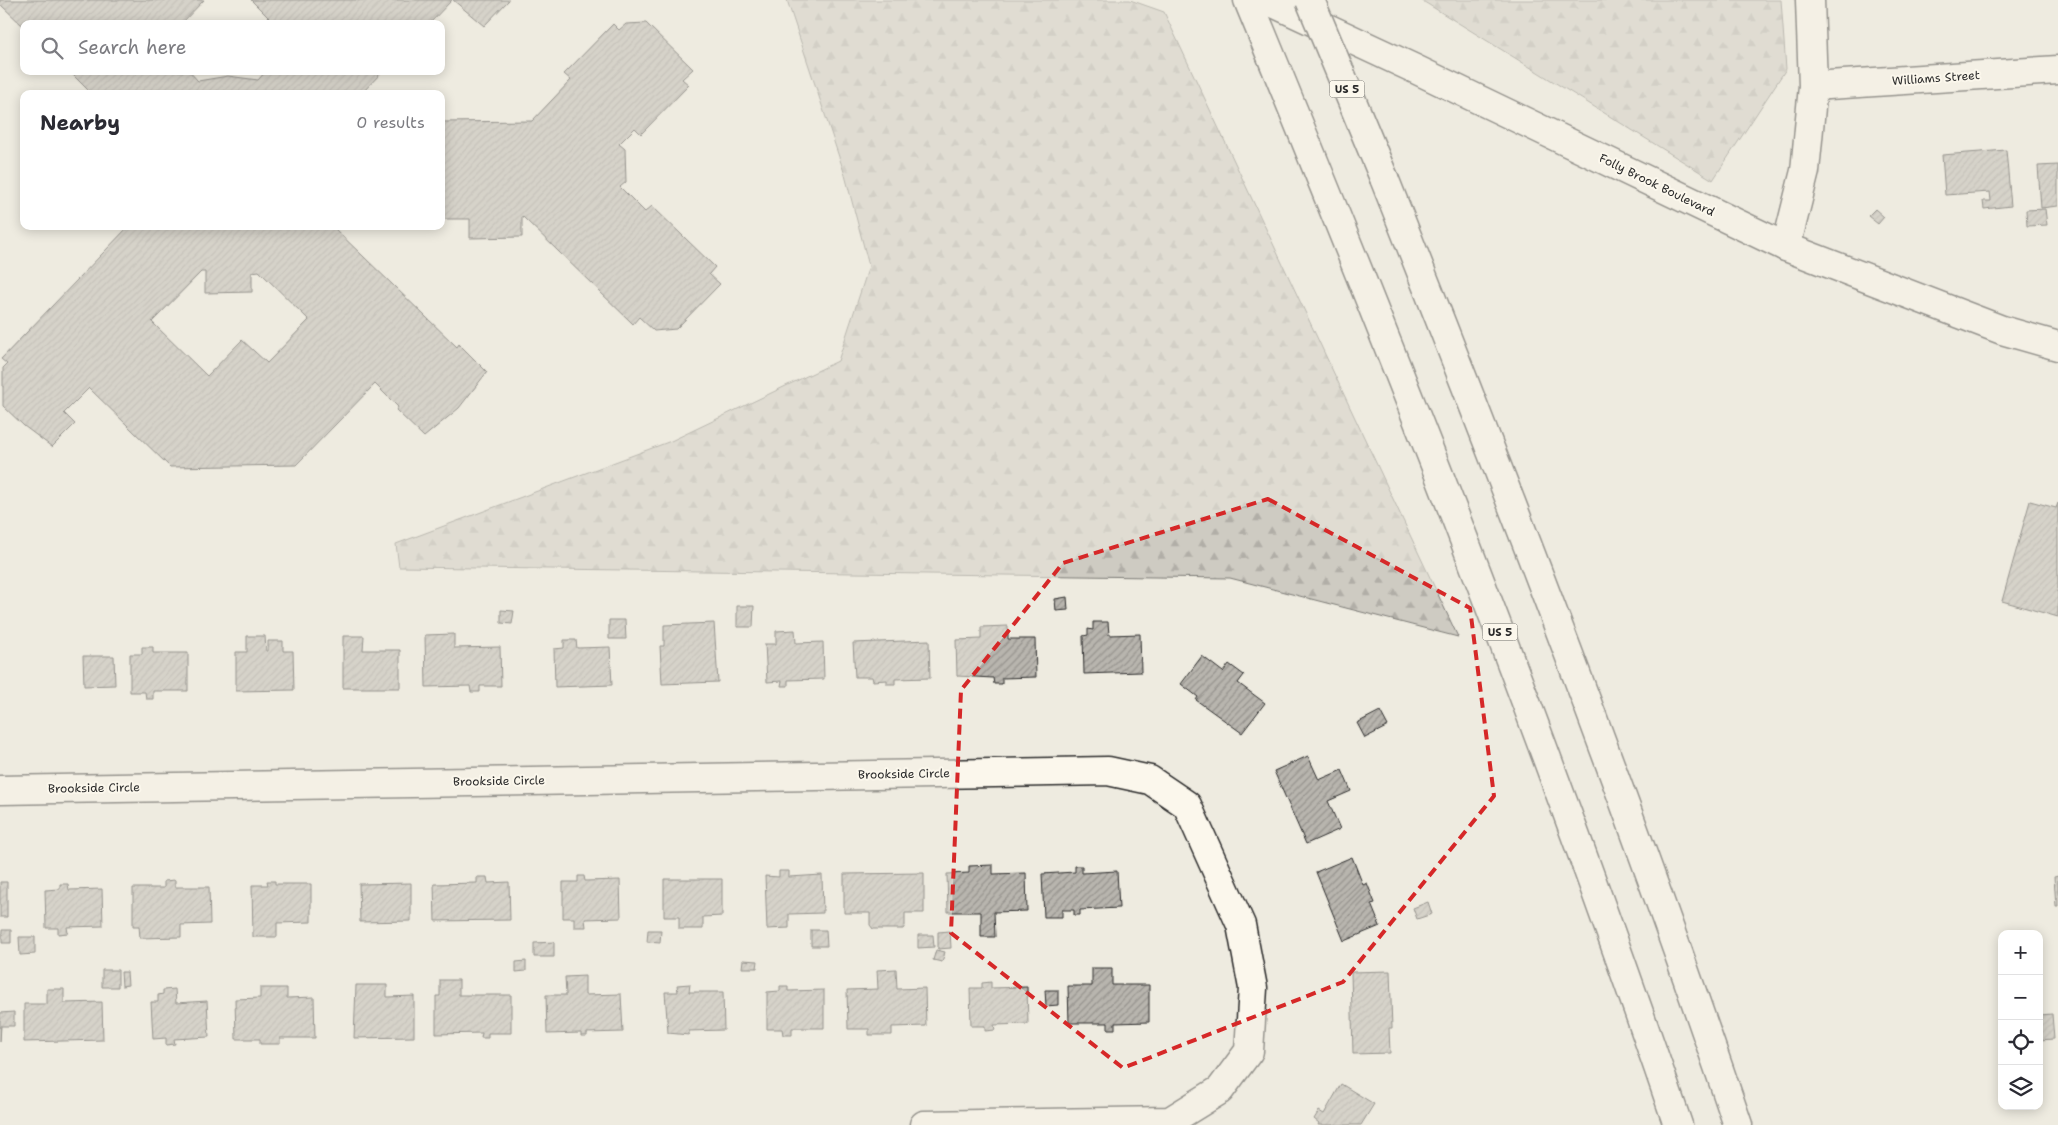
<!DOCTYPE html>
<html lang="en">
<head>
<meta charset="utf-8">
<style>
  body { margin:0; font-family:"Shantell Sans",sans-serif; background:#f2f2f3; color:#2b2b33 }
  .controls { position:absolute; right:15px; bottom:15px; display:grid; overflow:hidden; border-radius:10px; box-shadow:0 2px 12px #0003 }
  .controls button { width:45px; height:45px; display:grid; place-items:center; padding:0; border:0; border-bottom:1px solid #e1e1e2; background:#fff; color:#2b2b33; font:25px sans-serif }
  .list { margin:0; padding:0; list-style:none }
  h2 { display:flex; justify-content:space-between; align-items:center; height:65px; margin:0; padding:0 20px; font-size:21px }
  h2 small { font-size:16px; font-weight:400; color:#7c7c81 }
  .icon { flex:none; width:28px; height:28px; fill:none; stroke:currentColor; stroke-width:2; stroke-linecap:round; stroke-linejoin:round }
  .map { position:relative; flex:none; width:2058px; height:1125px; overflow:hidden }
  .search { position:absolute; background:#fff; box-shadow:0 2px 12px #0003; left:20px; top:20px; width:425px; height:55px; display:flex; align-items:center; gap:12px; box-sizing:border-box; padding:0 18px; border-radius:10px; color:#7c7c81; font-size:19px }
  .panel { position:absolute; background:#fff; box-shadow:0 2px 12px #0003; left:20px; top:90px; width:425px; height:140px; border-radius:10px }
  .map>svg:first-child { display:block }
  .forest { fill:url(#forest-firs); stroke:#7c7b76 }
  .building { fill:url(#building-hatch); stroke:#2b2b2b; fill-rule:evenodd }
  .lines { fill:none; stroke-linecap:round; stroke-linejoin:round }
  .street-casing { stroke:#2b2b2b; stroke-width:31 }
  .secondary-casing { stroke:#2b2b2b; stroke-width:31 }
  .highway-casing { stroke:#2b2b2b; stroke-width:31 }
  .street { stroke:#fbf7ec; stroke-width:28 }
  .secondary { stroke:#fbf7ec; stroke-width:28 }
  .highway { stroke:#fbf7ec; stroke-width:28 }
  .highway-bridge-casing { stroke:#2b2b2b; stroke-width:31; stroke-linecap:butt }
  .highway-bridge { stroke:#fbf7ec; stroke-width:28 }
  .marked { fill:none; stroke:#d62828; stroke-width:4; stroke-dasharray:10 6; stroke-linejoin:round }
  .labels { text-anchor:middle; stroke-width:4; stroke-linejoin:round; paint-order:stroke }
  .shield { fill:#fbf7ec; stroke:#696865; stroke-width:1 }
  .shield-label { font-size:11px; font-weight:bold; fill:#2b2b2b }
  .street-label { font-size:12px; fill:#2b2b2b; stroke:#fbf7ec }
</style>
</head>
<body>
<div class="map">
<svg width="2058" height="1125" viewBox="0 0 2058 1125">
  <defs>
    <pattern id="forest-firs" width="22" height="20" patternUnits="userSpaceOnUse" patternTransform="scale(1.25)"><rect width="22" height="20" fill="#cecbc2"/><path d="M5 1l3.5 6h-7zM16 11l3.5 6h-7z" fill="#b1aea7"/></pattern>
    <pattern id="building-hatch" width="6" height="6" patternUnits="userSpaceOnUse" patternTransform="scale(1.25)"><rect width="6" height="6" fill="#b8b5ae"/><path d="M-1 1l2-2M0 6l6-6M5 7l2-2" fill="none" stroke="#96938e"/></pattern>
  </defs>
  <rect width="100%" height="100%" fill="#eeebe0"/>
  <filter id="ink" filterUnits="userSpaceOnUse"><feTurbulence type="fractalNoise" baseFrequency=".02" numOctaves="2"/><feDisplacementMap in="SourceGraphic" scale="10" xChannelSelector="R" yChannelSelector="G"/><feConvolveMatrix kernelMatrix="1 2 1 2 8 2 1 2 1" color-interpolation-filters="sRGB"/></filter>
  <g filter="url(#ink)">
    <path class="forest" d="M787,0H1130L1164,12L1458,637L1230,578L399,567L396,544L671,441L838,361L869,266L845,175Z
      M1421,0H1781L1786,69L1713,180Z"/>
    <path class="building" d="M0,0H204L181,24H24V27L0,4Z
      M251,0H452L429,24H275Z
      M453,0H509L484,26Z
      M646,23L693,69L682,79L689,85L641,134L635,128L619,144L625,149L626,182L620,187L645,212L652,206L715,267L709,274L720,284L676,329L654,331L639,317L633,324L522,216V237L470,238V219H441V122L532,121L571,80L564,74L613,24L619,30L626,24Z
      M69,71H189L198,81L228,76L258,80L266,71H383L361,94H92Z
      M2006,150L2011,206L1984,209L1983,201H1991L1990,192L1945,195L1942,155Z
      M2058,165V206L2041,208L2038,166Z
      M1875,209L1884,217L1878,224L1868,216Z
      M2045,209L2047,225L2027,226L2026,210Z
      M129,226H332L457,347L459,344L487,372L459,408L424,437L396,410L398,407L375,384L296,465L170,467L89,388L64,413L75,424L52,447L24,426L3,406V368L7,364L1,359ZM259,271L309,320L267,363L242,340L207,376L152,322L201,272H205V293L252,292V272Z
      M2030,501L2056,508L2058,503V617L2002,601Z
      M1067,597L1068,610L1056,611L1055,599Z
      M737,606H754L753,627H737Z
      M501,610L514,611L512,624L501,623Z
      M609,620H625L626,639H609Z
      M1093,622H1108L1109,635L1140,634L1141,672L1084,674L1083,636L1088,635V629L1093,630Z
      M714,623L718,682L662,684L660,646H664V625Z
      M1008,626V639H1035L1036,677L1002,678V684H994L993,678L957,676L956,640L981,639V627Z
      M795,630L796,643L823,642L824,679L788,680V686H781L782,681L767,682L765,644H776V631Z
      M454,634V648L500,647L501,686H480V692H471L470,686L426,687L425,635Z
      M247,636H265L266,651H268V641H283V651H293L294,690L236,691V652H247Z
      M343,636H364L363,650H400V688H343Z
      M564,640H576L577,648L610,647L612,685L555,687L554,649L564,648Z
      M929,640L930,678L895,679V684H887V680L873,681L872,677H855L853,643Z
      M142,647H153V653H188V691H153V699H146L145,692H130V654H142Z
      M83,656H114L115,685L84,686Z
      M1202,656L1223,672L1229,664L1244,675L1238,683L1265,703L1242,733L1196,700L1198,697L1181,684Z
      M1380,711L1388,726L1365,738L1357,723Z
      M1308,756L1319,780L1342,770L1351,791L1328,801L1340,829L1306,844L1274,771Z
      M1352,857L1363,885L1367,883L1375,903L1371,904L1380,926L1344,941L1316,872Z
      M993,865V874L1026,873L1027,911L994,912L995,937H981V912H948L947,874L969,873V866Z
      M1075,866H1082V873L1117,871L1119,908L1080,910V915H1074V910H1062V917H1044L1042,874L1075,872Z
      M779,871H789V877L822,875L823,913L789,914V928L767,929L765,876L779,877Z
      M924,873V913H905V926L903,929H873L870,925V913H844V874Z
      M578,876H584L585,881L620,880L621,918L585,919L586,927H574V918H563V882H578Z
      M2058,876V907H2056L2054,877Z
      M477,877H487L488,883L509,882L510,920L435,921L434,884L477,883Z
      M664,879H722V916L703,917V929H679V917H664Z
      M175,880V887H209L210,924L181,925V937L140,938L139,926H133V888H164V881Z
      M267,881H275V884H311V922L277,923V937H253L252,885H268Z
      M0,882H7V917H0Z
      M411,883V921L360,922L359,884Z
      M60,884H68L69,890L102,889L103,926L67,927L68,933L58,934V928H46L45,890L60,889Z
      M1428,902L1432,914L1417,919L1413,908Z
      M2,930H11V943H2Z
      M648,930H661L660,943L647,942Z
      M811,930H826L827,946H811Z
      M950,931L951,948L938,949V932Z
      M918,935H933L934,947L918,948Z
      M19,937H35V954L20,955Z
      M554,942V957H534V943Z
      M936,950L945,952L942,962L933,960Z
      M743,960L758,961L757,968H742Z
      M526,961V971L516,972V962Z
      M1092,968H1112V985H1149V1022L1115,1023V1029H1108V1023H1069L1068,986H1092Z
      M896,969L897,989L925,988L926,1026L892,1027V1035H869V1029H848L847,990L878,989L877,970Z
      M102,970H118V987H102Z
      M1390,971L1392,1028H1389L1390,1053L1353,1054L1351,972Z
      M121,972H127L128,985L122,986Z
      M585,976V995L621,994L623,1032L587,1033V1036H581V1033L547,1034L546,995H566L565,977Z
      M440,980H459V995H511V1033H488V1038H481L482,1033L436,1034V996H440Z
      M991,982V988L1027,987L1028,1024L994,1025L995,1030L985,1031V1026H971L970,988H982V983Z
      M690,984L689,992H723L724,1030L689,1031V1035L668,1033L665,992H678L677,985Z
      M356,985H387V997L414,996V1037L354,1038Z
      M780,986H788V991L824,990V1028H792V1035H783L782,1029H767V992L780,991Z
      M260,988H287V998L314,997L315,1038H280V1044H260V1039H236L235,999L260,998Z
      M47,989H64V1003L102,1002L103,1040L24,1042V1004H47Z
      M175,989L176,1003L207,1001L209,1037L174,1039L175,1044L166,1045V1038L153,1039L151,1002H158V995L163,994V990Z
      M1045,990H1058V1005L1046,1006Z
      M14,1012V1026H1L0,1042V1013Z
      M2052,1014L2054,1039L2039,1040V1015Z
      M1341,1084L1374,1104L1361,1125H1318L1319,1123L1314,1119L1319,1111L1324,1114Z"/>
    <g class="lines">
      <g class="street-casing">
        <path id="street" d="M1813,86L2058,70
          M1786,247L1805,171L1813,86L1810,0
          M0,790L1108,771L1150,780L1187,805L1241,925L1253,988L1249,1051L1220,1090L1170,1121L924,1125"/>
      </g>
      <g class="secondary-casing">
        <path id="secondary" d="M1267,0L1413,68L1786,247L2002,330L2058,346"/>
      </g>
      <g class="highway-casing">
        <path id="highway" d="M1248,0C1401,371 1548,745 1678,1125
          M1384,178C1508,491 1630,806 1738,1125"/>
      </g>
      <use href="#street" class="street"/>
      <use href="#secondary" class="secondary"/>
      <use href="#highway" class="highway"/>
      <g class="highway-bridge-casing">
        <path id="highway-bridge" d="M1310,0L1384,178"/>
      </g>
      <use href="#highway-bridge" class="highway-bridge"/>
    </g>
  </g>
  <path d="M0 0H2058V1125H0ZM1268,499L1470,608L1494,796L1343,982L1123,1068L951,933L961,690L1063,563Z" fill="#eeebe0" fill-opacity=".55" fill-rule="evenodd"/>
  <path class="marked" d="M1268,499L1470,608L1494,796L1343,982L1123,1068L951,933L961,690L1063,563Z"/>
  <g class="labels">
    <g class="shield">
      <rect x="1329.5" y="80.5" width="35" height="17" rx="4"/>
      <rect x="1482.5" y="623.5" width="35" height="17" rx="4"/>
    </g>
    <g class="shield-label">
      <text x="1347" y="93">US 5</text>
      <text x="1500" y="636">US 5</text>
    </g>
    <g class="street-label">
      <text transform="translate(1936 78) rotate(-4)" y="4">Williams Street</text>
      <text transform="translate(1657 185) rotate(26)" y="4">Folly Brook Boulevard</text>
      <text transform="translate(904 774) rotate(-1)" y="4">Brookside Circle</text>
      <text transform="translate(499 781) rotate(-1)" y="4">Brookside Circle</text>
      <text transform="translate(94 788) rotate(-1)" y="4">Brookside Circle</text>
    </g>
  </g>
</svg>
<div class="controls">
<button>+</button>
<button>−</button>
<button><svg class="icon" aria-label="locate" viewBox="0 0 24 24"><circle cx="12" cy="12" r="6"/><path d="M12 2v4M12 18v4M2 12h4M18 12h4"/></svg></button>
<button><svg class="icon" aria-label="layers" viewBox="0 0 24 24"><path d="M12 4l9 5-9 5-9-5zM3 14l9 5 9-5"/></svg></button>
</div>
<div class="search"><svg class="icon" aria-label="search" viewBox="0 0 24 24"><circle cx="10" cy="10" r="6"/><path d="M15 15l6 6"/></svg>Search here</div>
<section class="panel">
<h2>Nearby<small>0 results</small></h2>
<ul class="list">
</ul>
</section>
</div>
</body>
</html>
